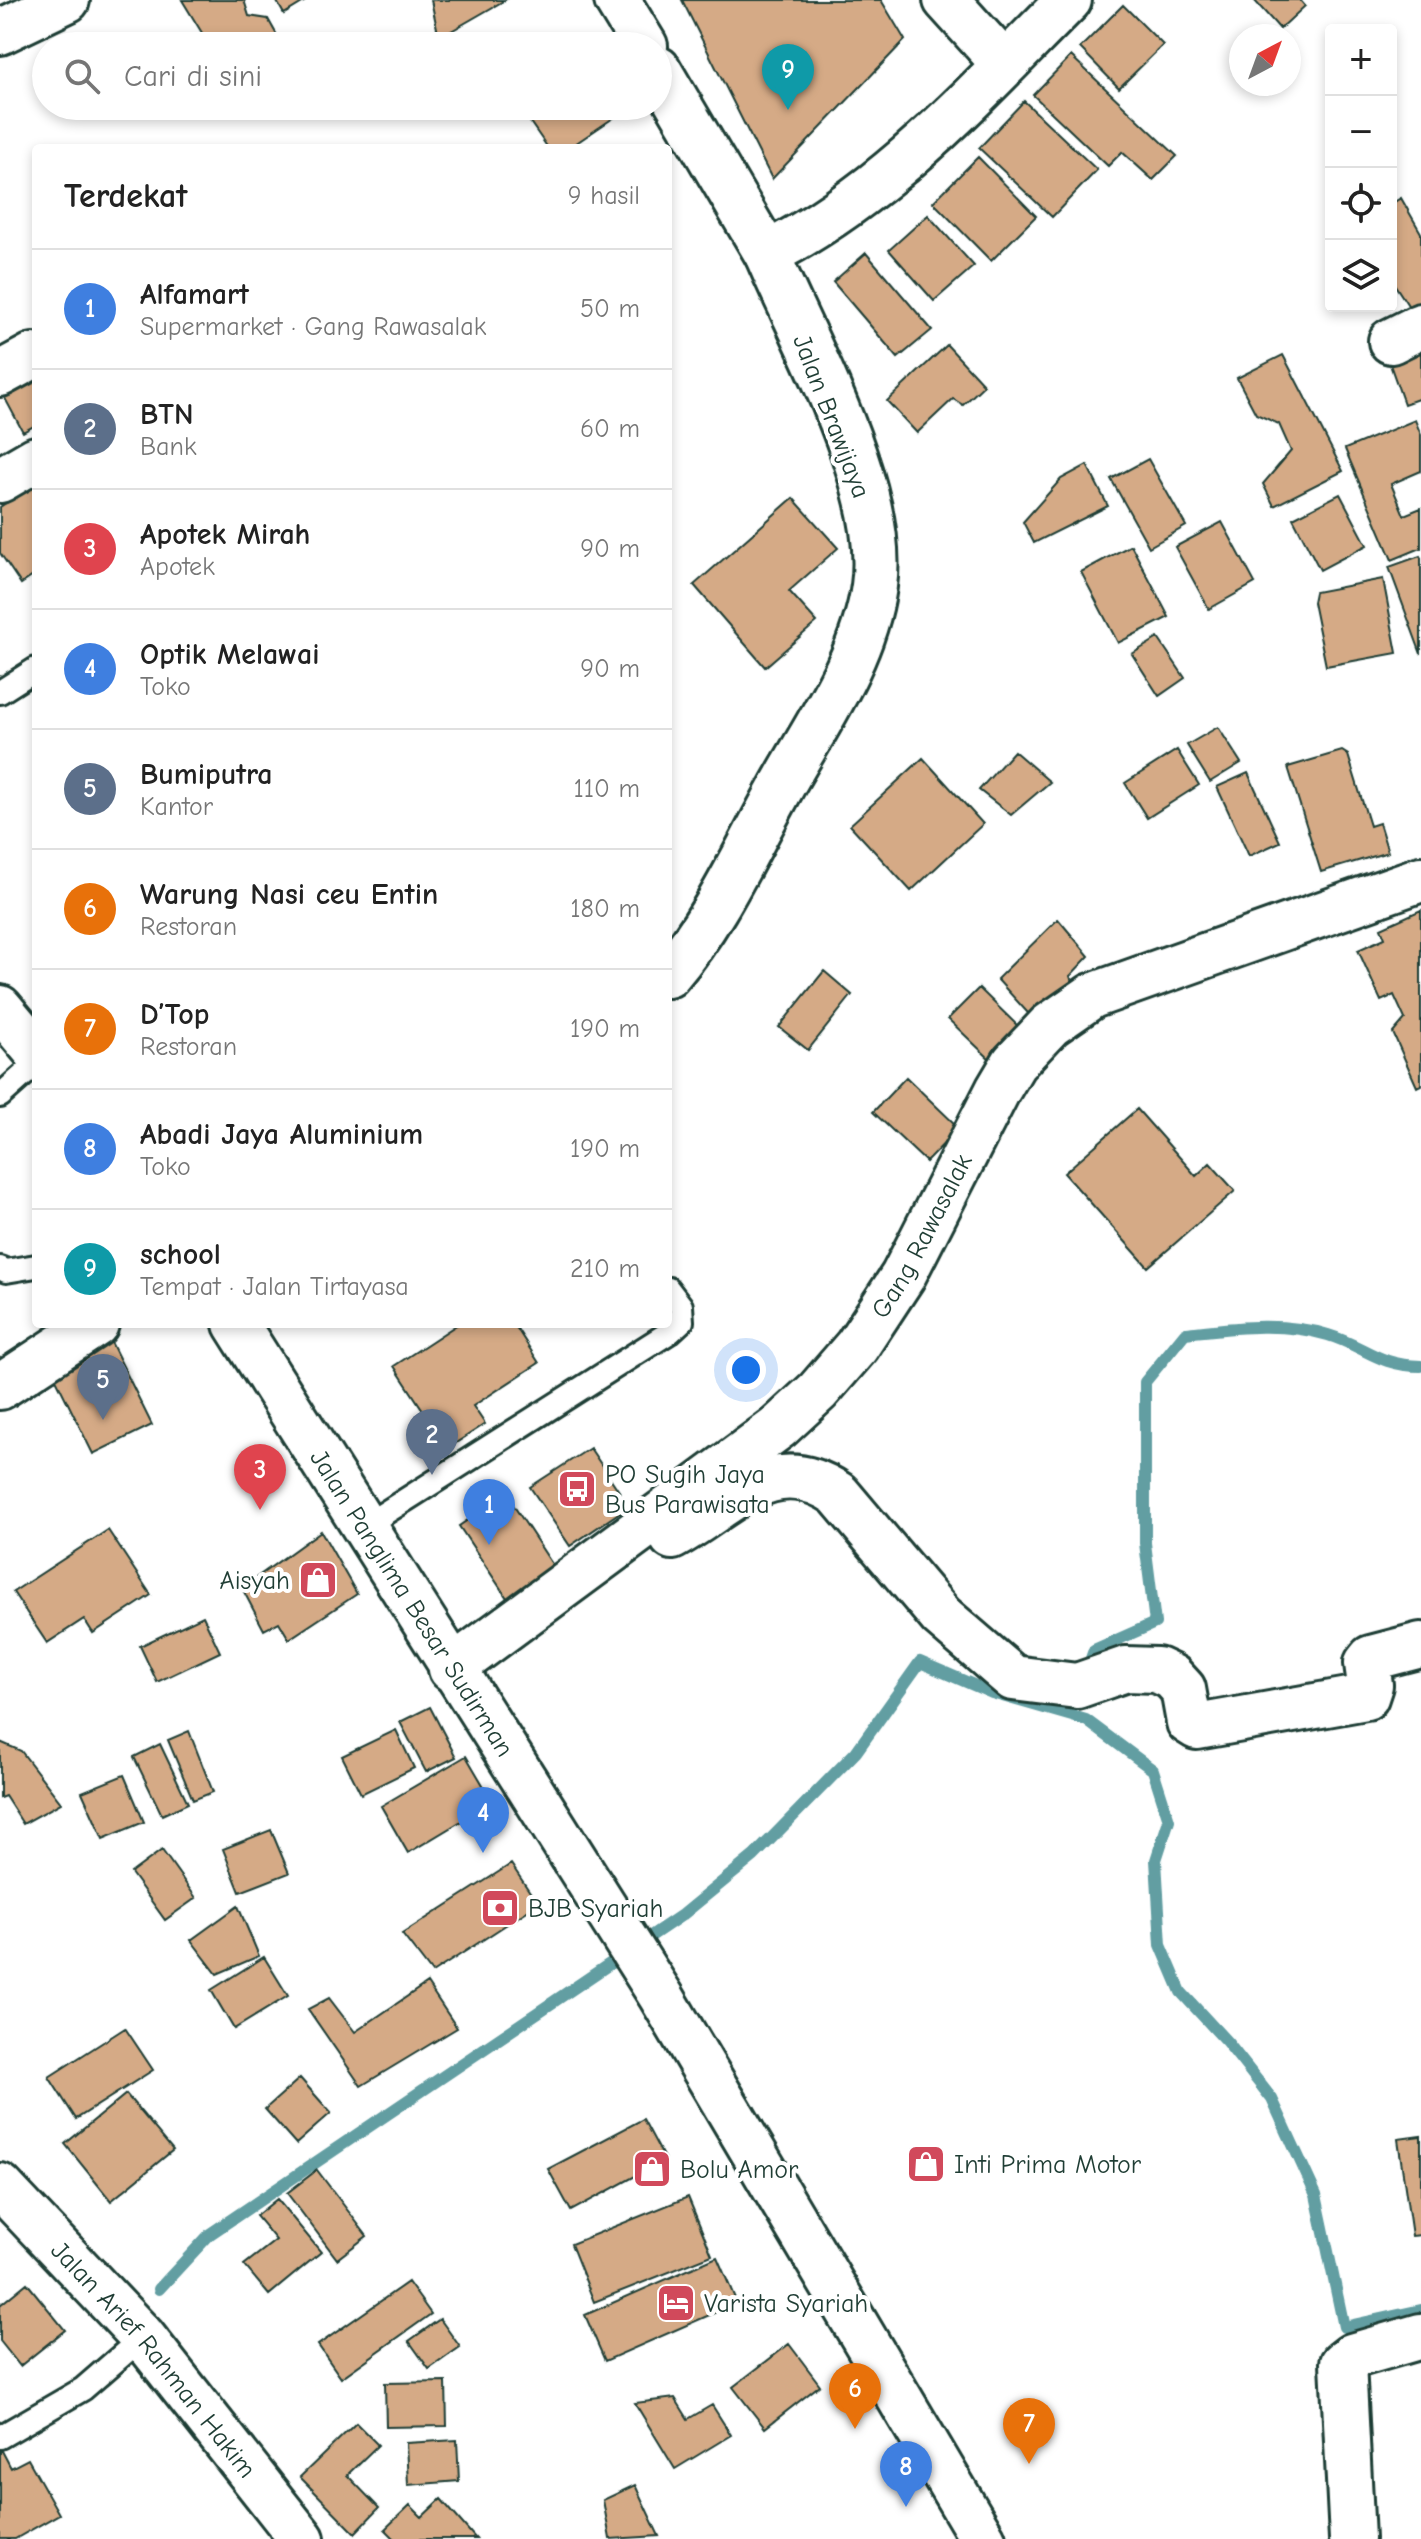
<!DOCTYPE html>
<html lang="id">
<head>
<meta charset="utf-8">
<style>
  body { margin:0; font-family:"Comic Neue",sans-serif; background:#f6f6f6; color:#222 }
  .controls { position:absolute; right:24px; top:24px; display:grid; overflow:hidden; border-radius:8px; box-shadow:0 4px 12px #0003 }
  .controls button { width:72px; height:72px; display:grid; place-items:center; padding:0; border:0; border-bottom:2px solid #e0e0e0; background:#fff; color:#222; font:40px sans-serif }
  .compass { position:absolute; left:1229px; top:24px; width:72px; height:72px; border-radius:50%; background:#fff; box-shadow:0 4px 12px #0003; rotate:41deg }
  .you { position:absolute; left:746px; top:1370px; width:28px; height:28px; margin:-20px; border:6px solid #fff; border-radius:50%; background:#1a73e8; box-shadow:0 0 0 12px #1a73e833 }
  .badge { display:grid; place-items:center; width:52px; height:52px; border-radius:50%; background:#d1495b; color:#fff; font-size:26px; font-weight:700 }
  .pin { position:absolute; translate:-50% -66px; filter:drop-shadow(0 2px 4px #0008) }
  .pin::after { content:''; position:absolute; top:42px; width:28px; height:24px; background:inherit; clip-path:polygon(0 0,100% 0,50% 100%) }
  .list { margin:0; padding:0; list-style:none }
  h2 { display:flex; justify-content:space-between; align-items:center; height:104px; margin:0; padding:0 32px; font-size:34px }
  h2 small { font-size:26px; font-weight:400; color:#767676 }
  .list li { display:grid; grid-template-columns:52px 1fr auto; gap:24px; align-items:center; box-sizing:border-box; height:120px; padding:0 32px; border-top:2px solid #e0e0e0 }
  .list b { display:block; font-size:30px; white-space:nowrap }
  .list p { margin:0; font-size:26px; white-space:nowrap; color:#767676 }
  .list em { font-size:26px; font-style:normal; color:#767676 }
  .icon { flex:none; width:44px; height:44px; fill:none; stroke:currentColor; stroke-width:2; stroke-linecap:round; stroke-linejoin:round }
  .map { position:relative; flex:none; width:1421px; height:2539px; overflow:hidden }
  .search { position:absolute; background:#fff; box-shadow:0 4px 12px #0003; left:32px; top:32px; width:640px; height:88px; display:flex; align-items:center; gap:20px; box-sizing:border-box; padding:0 28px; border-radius:44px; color:#767676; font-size:30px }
  .panel { position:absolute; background:#fff; box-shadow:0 4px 12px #0003; left:32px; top:144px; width:640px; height:1184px; border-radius:8px }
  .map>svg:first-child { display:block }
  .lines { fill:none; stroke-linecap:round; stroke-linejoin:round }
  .stream { stroke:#629ea2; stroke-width:12 }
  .building { fill:#d5aa86; stroke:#1f3d34; stroke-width:2 }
  .service-casing { stroke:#1f3d34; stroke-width:28 }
  .minor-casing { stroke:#1f3d34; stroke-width:50 }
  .secondary-casing { stroke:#1f3d34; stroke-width:50 }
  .service { stroke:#fff; stroke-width:22 }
  .minor { stroke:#fff; stroke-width:44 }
  .secondary { stroke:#fff; stroke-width:44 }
  .labels { text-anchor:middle; stroke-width:8; stroke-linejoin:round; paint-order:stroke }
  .street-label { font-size:26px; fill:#1f3d34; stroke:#fff }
  .poi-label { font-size:26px; fill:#1f3d34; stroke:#fff; text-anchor:start }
</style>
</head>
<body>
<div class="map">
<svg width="1421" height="2539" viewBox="0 0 1421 2539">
  <rect width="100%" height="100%" fill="#fff"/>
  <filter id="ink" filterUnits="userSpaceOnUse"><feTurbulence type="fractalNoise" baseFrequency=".0125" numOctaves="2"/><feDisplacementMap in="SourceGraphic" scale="16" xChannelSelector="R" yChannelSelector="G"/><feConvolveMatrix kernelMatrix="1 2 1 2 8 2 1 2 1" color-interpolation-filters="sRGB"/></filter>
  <g filter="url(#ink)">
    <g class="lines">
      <path class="stream" d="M1087,1670L1094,1650L1155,1623L1145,1543V1382L1185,1333C1232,1328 1282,1321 1328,1335C1365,1346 1378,1366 1421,1366
        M159,2289L210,2234L682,1915L754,1856L856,1752L920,1662L992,1693L1086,1720L1153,1770L1169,1820L1156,1860L1161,1945L1181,1992L1227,2042L1272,2099L1316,2195L1344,2327L1421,2310"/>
    </g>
    <path class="building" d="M182,0H244L249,16L268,19L278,37L263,46H210Z
      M276,0H307L284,14Z
      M431,0H505L439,38Z
      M682,0H881L905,40L772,179Z
      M1254,0H1300L1305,6L1280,29Z
      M1123,5L1163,45L1119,88L1080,48Z
      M1071,56L1177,156L1153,180L1122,152L1108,166L1033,95Z
      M1024,101L1097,170L1052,217L979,148Z
      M519,106H627L628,108L569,148H548Z
      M978,157L1036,216L991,261L933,202Z
      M1401,198L1421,233V312L1415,316L1391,279V204Z
      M928,215L974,266L934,301L889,250Z
      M866,253L932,330L898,358L833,282Z
      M1421,341V398L1404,404L1386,353Z
      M947,345L984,385L963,405L953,399L917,433L887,401Z
      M1283,355L1343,471L1274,506L1263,484L1291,451L1279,424L1256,414L1237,378Z
      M36,370V425L23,432L0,389Z
      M1415,420L1421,435V471L1391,484L1404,515L1421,508V548L1392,560L1345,449Z
      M1148,459L1186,526L1149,547L1111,479Z
      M1087,465L1108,506L1034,543L1023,522L1061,479Z
      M36,483V574L21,584L0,553V507Z
      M1340,494L1367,545L1320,570L1293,518Z
      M793,498L838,548L789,591L817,622L765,667L694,585Z
      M1222,522L1255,583L1209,609L1175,547Z
      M1131,545L1169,617L1118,643L1081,572Z
      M1420,556L1421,558V654L1389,567Z
      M1383,579L1397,653L1326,666L1313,602L1315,592Z
      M1158,638L1185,678L1159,696L1132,654Z
      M1218,727L1241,763L1210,782L1187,745Z
      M1177,750L1199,785L1147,818L1125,783Z
      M1014,751L1050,782L1011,815L979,790Z
      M1342,751L1348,755L1370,826L1379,823L1388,852L1321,872L1288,767Z
      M923,758L983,824L911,891L850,825Z
      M1248,773L1280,842L1249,856L1217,787Z
      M1421,910V1085L1417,1087L1393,1033L1405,1019L1394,995L1381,1001L1358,950L1385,938L1381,928Z
      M1058,919L1089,956L1070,976L1074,988L1037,1023L997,979Z
      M824,971L852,995L808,1050L779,1027Z
      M979,988L1022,1030L992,1061L948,1019Z
      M906,1077L959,1128L926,1162L873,1112Z
      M1137,1109L1196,1176L1210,1163L1235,1191L1148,1267L1064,1173Z
      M458,1324H514L539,1363L473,1406L485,1424L448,1448L394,1366Z
      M107,1334L152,1425L93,1454L48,1363Z
      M590,1448L629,1506L570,1546L530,1487Z
      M506,1494L556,1570L509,1601L459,1526Z
      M108,1530L151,1595L93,1633L84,1619L47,1643L13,1592Z
      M321,1531L357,1594L289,1639L279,1622L264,1630L242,1588Z
      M203,1616L220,1652L157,1682L140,1646Z
      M430,1707L456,1757L426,1772L400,1722Z
      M396,1730L414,1768L361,1794L342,1756Z
      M189,1731L213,1792L193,1800L168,1740Z
      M0,1742L21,1751L61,1803L23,1824L5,1796L0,1798Z
      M160,1744L188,1803L162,1815L134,1757Z
      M466,1756L493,1802L408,1853L381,1806Z
      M124,1775L144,1822L103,1839L82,1792Z
      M271,1830L289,1873L240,1892L223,1849Z
      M162,1850L196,1898L165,1920L131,1873Z
      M511,1864L538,1904L432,1973L402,1934Z
      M238,1906L259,1956L217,1974L191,1940Z
      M264,1957L288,1996L234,2029L211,1990Z
      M427,1983L457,2028L361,2086L308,2009L329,1998L355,2032Z
      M125,2028L153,2070L76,2119L49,2077Z
      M300,2078L331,2113L296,2144L265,2109Z
      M126,2094L173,2150L111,2201L65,2144Z
      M643,2119L665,2160L571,2211L548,2169Z
      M1421,2136V2235L1412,2236L1398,2139Z
      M317,2170L367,2236L337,2259L287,2193Z
      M688,2197L712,2255L594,2302L571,2244Z
      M277,2199L321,2252L269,2295L244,2265L276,2240L256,2216Z
      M717,2257L737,2303L605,2361L585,2315Z
      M408,2282L431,2314L341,2378L318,2345Z
      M27,2283L65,2330L20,2366L0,2341V2305Z
      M440,2319L460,2347L429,2369L409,2341Z
      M789,2344L820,2385L765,2428L733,2387Z
      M446,2382L447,2426L386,2427L385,2383Z
      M675,2398L688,2419L712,2405L731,2435L675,2469L635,2403Z
      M356,2423L378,2445L347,2475L379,2508L355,2533L300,2477Z
      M457,2440L459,2481L408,2485L406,2443Z
      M0,2447L11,2468L28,2459L59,2514L15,2539H0Z
      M635,2485L659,2536L610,2539L603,2500Z
      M441,2499L476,2539H395L385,2529L410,2505L422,2517Z"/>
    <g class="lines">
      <g class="service-casing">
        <path id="service" d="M0,692L36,669
          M0,1096L36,1064
          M0,1268L6,1271L36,1266
          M366,1525L670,1332L682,1321L681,1306L668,1289
          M0,2437L83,2389L143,2337"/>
      </g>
      <g class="minor-casing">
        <g id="minor">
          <path d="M617,0L645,46"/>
          <path d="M946,0L1004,64"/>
          <path d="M0,32L67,0"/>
          <path d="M658,69L767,254"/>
          <path d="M1391,341L1421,326"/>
          <path d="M0,374L33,356"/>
          <path d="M0,480L36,459"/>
          <path d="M668,975C716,919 745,852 781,788C816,725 864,659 874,586C888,488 805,344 767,254C887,193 975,94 1069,0"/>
          <path d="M0,1387L96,1324"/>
          <path d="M672,1537C730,1506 771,1449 838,1494L941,1616L1013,1678L1077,1686L1126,1669L1157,1670L1172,1677L1183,1689L1189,1722L1197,1727L1366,1697L1370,1685L1367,1663L1371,1658L1421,1645"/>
          <path id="s1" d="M451,1669L779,1427L818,1391L857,1346L903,1276L998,1090L1014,1063L1050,1025L1092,996L1421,879"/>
          <path d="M1352,2539L1343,2363L1352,2356L1421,2336"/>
        </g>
      </g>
      <g class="secondary-casing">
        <g id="secondary">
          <path d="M0,1008L36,1051"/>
          <path id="s2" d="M236,1324L661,1996L983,2539"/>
          <path id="s3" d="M0,2186L143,2337L302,2539"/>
        </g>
      </g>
      <use href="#service" class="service"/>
      <use href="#minor" class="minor"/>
      <use href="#secondary" class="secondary"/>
    </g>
  </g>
  <defs>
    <g id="bus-square" transform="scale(2)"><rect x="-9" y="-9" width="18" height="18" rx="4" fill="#d1495b" stroke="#fff"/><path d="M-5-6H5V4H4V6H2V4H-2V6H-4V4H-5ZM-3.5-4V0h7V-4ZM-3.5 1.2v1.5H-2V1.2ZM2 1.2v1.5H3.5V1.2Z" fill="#fff"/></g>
    <g id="shop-square" transform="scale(2)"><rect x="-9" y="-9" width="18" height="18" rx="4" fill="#d1495b" stroke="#fff"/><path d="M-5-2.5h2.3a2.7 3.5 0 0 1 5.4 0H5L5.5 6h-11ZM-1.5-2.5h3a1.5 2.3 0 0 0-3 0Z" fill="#fff"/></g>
    <g id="bank-square" transform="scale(2)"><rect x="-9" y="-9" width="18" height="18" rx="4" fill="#d1495b" stroke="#fff"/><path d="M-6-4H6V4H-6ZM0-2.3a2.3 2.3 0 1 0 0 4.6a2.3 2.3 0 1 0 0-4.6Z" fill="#fff"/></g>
    <g id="hotel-square" transform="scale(2)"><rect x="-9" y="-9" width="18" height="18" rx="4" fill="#d1495b" stroke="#fff"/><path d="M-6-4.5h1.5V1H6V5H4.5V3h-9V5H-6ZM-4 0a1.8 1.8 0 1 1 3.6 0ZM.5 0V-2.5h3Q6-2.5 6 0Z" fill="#fff"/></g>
  </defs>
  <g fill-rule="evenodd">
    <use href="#bus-square" x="577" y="1489"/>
    <use href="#shop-square" x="318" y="1580"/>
    <use href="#bank-square" x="500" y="1908"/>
    <use href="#shop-square" x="926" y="2164"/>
    <use href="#shop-square" x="652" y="2169"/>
    <use href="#hotel-square" x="676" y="2303"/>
  </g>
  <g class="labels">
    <g class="street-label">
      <text transform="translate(832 416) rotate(69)" y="9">Jalan Brawijaya</text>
      <text dy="9" stroke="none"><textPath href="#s1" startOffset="648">Gang Rawasalak</textPath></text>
      <text dy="9" stroke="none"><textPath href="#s2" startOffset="330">Jalan Panglima Besar Sudirman</textPath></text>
      <text dy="9" stroke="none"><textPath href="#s3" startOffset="232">Jalan Arief Rahman Hakim</textPath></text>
    </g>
    <g class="poi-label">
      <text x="605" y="1483">PO Sugih Jaya<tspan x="605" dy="30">Bus Parawisata</tspan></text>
      <text x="290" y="1589" text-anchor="end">Aisyah</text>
      <text x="528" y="1917">BJB Syariah</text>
      <text x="954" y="2173">Inti Prima Motor</text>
      <text x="680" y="2178">Bolu Amor</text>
      <text x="704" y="2312">Varista Syariah</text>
    </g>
  </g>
</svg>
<div class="controls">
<button>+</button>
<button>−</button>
<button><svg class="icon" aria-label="locate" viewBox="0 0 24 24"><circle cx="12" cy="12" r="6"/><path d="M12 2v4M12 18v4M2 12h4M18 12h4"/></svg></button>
<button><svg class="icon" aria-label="layers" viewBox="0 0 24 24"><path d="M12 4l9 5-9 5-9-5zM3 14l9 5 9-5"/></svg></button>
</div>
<svg class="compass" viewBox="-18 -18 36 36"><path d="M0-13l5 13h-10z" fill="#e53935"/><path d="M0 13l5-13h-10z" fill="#767676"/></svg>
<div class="you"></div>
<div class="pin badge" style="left:489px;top:1545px;background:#3f7fe0">1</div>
<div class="pin badge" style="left:432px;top:1475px;background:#5c6f8a">2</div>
<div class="pin badge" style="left:260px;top:1510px;background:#e0444e">3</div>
<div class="pin badge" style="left:483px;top:1853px;background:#3f7fe0">4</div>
<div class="pin badge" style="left:103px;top:1420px;background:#5c6f8a">5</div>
<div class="pin badge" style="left:855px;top:2429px;background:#e8710a">6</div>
<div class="pin badge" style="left:1029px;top:2464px;background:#e8710a">7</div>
<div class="pin badge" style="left:906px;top:2507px;background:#3f7fe0">8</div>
<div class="pin badge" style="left:788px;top:110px;background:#0f9aa8">9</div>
<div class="search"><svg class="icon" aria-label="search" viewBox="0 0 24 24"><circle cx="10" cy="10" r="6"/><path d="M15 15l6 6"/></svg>Cari di sini</div>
<section class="panel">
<h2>Terdekat<small>9 hasil</small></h2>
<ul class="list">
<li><span class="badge" style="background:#3f7fe0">1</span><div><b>Alfamart</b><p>Supermarket · Gang Rawasalak</p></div><em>50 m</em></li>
<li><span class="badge" style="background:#5c6f8a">2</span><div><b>BTN</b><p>Bank</p></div><em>60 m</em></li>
<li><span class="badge" style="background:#e0444e">3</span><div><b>Apotek Mirah</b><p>Apotek</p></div><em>90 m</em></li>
<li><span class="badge" style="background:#3f7fe0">4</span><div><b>Optik Melawai</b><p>Toko</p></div><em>90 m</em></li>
<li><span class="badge" style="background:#5c6f8a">5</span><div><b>Bumiputra</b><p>Kantor</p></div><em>110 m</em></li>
<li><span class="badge" style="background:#e8710a">6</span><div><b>Warung Nasi ceu Entin</b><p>Restoran</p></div><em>180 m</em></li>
<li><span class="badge" style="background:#e8710a">7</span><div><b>D’Top</b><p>Restoran</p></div><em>190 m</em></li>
<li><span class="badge" style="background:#3f7fe0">8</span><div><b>Abadi Jaya Aluminium</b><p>Toko</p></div><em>190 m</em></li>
<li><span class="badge" style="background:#0f9aa8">9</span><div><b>school</b><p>Tempat · Jalan Tirtayasa</p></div><em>210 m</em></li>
</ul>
</section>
</div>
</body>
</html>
